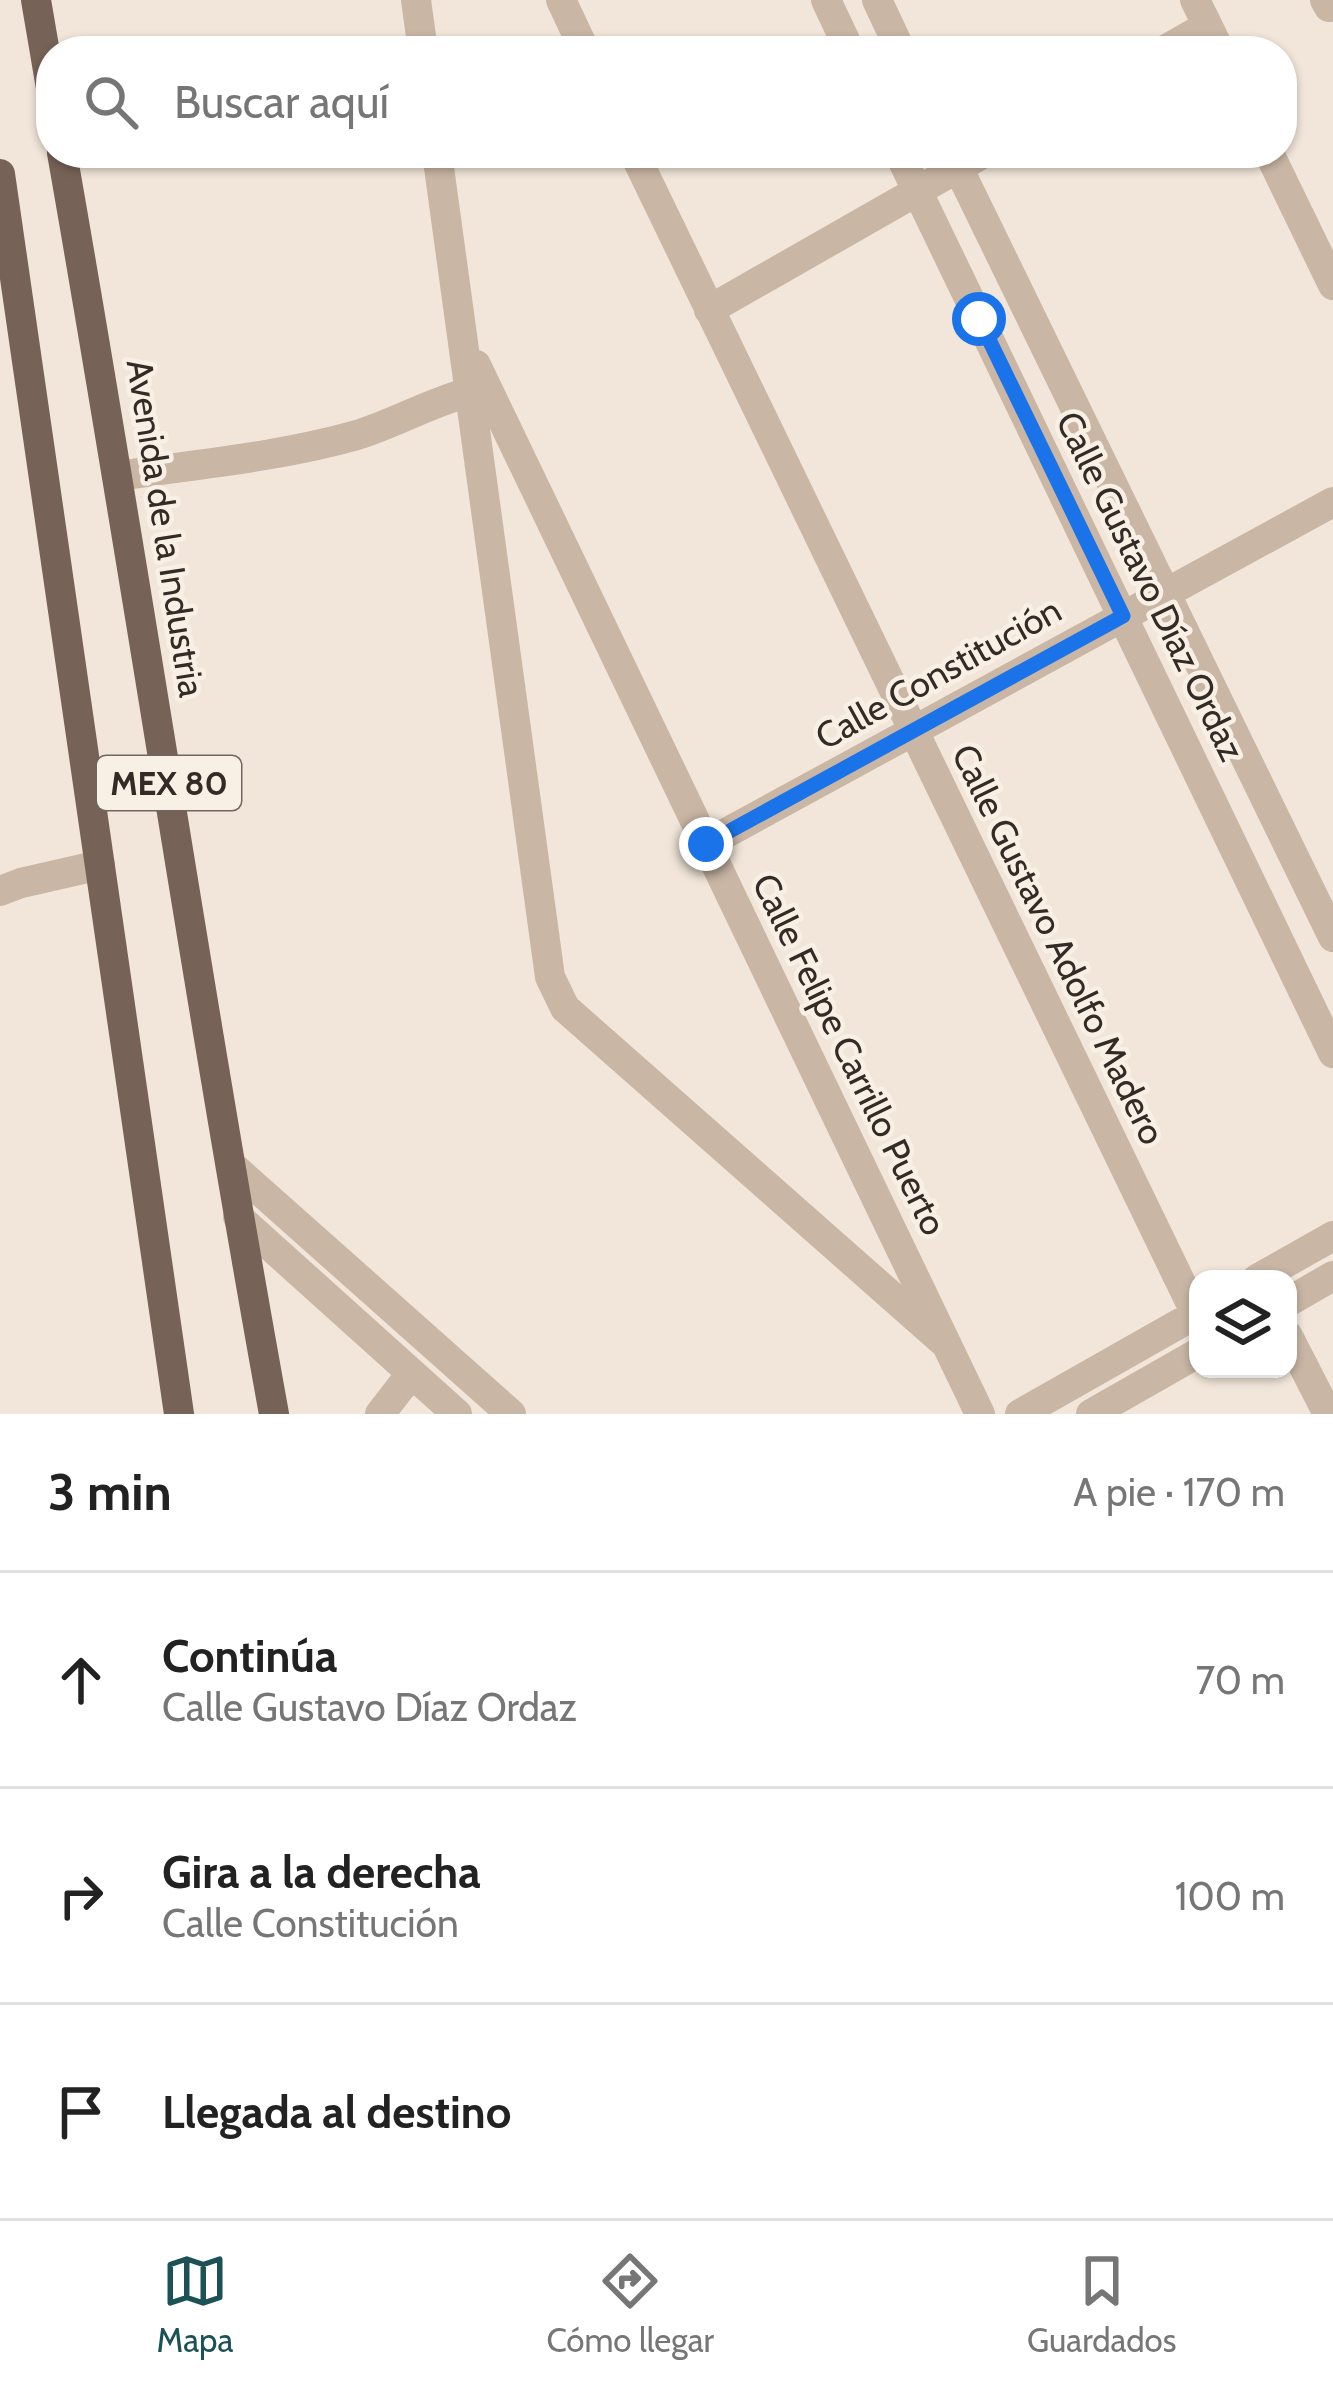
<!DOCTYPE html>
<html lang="es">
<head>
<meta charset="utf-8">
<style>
  body { margin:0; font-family:Cabin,sans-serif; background:#f2f2f2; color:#222 }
  .controls { position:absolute; right:36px; bottom:36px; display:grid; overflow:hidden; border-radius:24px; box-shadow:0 3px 9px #0004 }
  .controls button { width:108px; height:108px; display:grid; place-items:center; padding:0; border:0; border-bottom:3px solid #e0e0e0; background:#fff; color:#222; font:60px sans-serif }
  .stop { position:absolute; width:36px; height:36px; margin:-27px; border:9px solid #1a73e8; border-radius:50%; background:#fff }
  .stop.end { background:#1a73e8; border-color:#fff; box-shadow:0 3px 12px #0008 }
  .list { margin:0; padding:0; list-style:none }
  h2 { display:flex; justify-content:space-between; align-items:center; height:156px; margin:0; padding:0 48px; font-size:51px }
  h2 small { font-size:39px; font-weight:400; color:#767676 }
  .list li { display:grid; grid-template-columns:78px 1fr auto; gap:36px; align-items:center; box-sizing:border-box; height:216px; padding:0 48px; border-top:3px solid #e0e0e0 }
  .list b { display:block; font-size:45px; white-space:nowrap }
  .list p { margin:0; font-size:39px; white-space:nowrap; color:#767676 }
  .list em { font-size:39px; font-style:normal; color:#767676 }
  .icon { flex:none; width:66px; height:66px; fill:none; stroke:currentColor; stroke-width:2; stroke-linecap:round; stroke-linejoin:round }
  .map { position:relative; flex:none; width:1333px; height:1414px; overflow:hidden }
  .search { position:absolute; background:#fff; box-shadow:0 3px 9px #0004; left:36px; right:36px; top:36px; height:132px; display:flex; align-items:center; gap:30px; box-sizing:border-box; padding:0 42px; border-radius:48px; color:#767676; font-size:45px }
  .sheet { height:804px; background:#fff }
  nav { display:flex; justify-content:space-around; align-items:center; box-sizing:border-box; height:168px; border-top:3px solid #e0e0e0; background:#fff; font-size:33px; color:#767676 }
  nav a { display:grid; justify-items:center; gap:6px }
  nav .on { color:#1c5156 }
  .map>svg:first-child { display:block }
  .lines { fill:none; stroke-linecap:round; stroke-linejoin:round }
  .minor { stroke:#c9b6a5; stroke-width:30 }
  .major { stroke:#776257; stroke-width:30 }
  .route { stroke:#1a73e8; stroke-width:15 }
  .labels { text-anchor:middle; stroke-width:9; stroke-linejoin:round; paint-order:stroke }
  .shield { fill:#f9f0e5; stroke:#70665f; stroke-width:3 }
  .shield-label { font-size:33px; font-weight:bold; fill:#352b26 }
  .street-label { font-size:36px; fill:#352b26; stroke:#f9f0e5 }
</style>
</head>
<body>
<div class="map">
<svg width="1333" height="1414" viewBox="0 0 1333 1414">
  <rect width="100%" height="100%" fill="#f1e6d9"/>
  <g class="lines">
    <path class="minor" d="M416,0L423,51
      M561,0L585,51
      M826,0L850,51
      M877,0L901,51
      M1195,0L1220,51
      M1325,0L1329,7L1333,4
      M1163,51L1207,26
      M437,153L550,977L565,1008L947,1345
      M634,153L1196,1314
      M899,153L1333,1053
      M951,153L1333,937
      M1269,153L1333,285
      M709,310L984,153
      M476,365L980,1414
      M119,476C199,464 279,457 357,435C396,423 431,402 470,392
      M706,844L1333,502
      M0,891L21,883L100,865
      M231,1165L511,1414
      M238,1217L457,1414
      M1257,1279L1333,1236
      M1288,1302L1333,1276
      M1288,1336L1328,1414
      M380,1414L411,1374
      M1020,1414L1198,1313
      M1091,1414L1198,1353"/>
    <path class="major" d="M36,0L51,88
      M62,153C136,573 198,995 274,1414
      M0,174L179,1414"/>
  </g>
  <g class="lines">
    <path class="route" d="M706,844L1123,616L979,319"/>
  </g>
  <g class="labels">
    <rect class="shield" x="97" y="756" width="144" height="54" rx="9"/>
    <g class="shield-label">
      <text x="169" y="795">MEX 80</text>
    </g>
    <g class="street-label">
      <text transform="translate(166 528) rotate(81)" y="13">Avenida de la Industria</text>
      <text transform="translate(1151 586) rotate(64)" y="13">Calle Gustavo Díaz Ordaz</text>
      <text transform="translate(938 673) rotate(-29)" y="13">Calle Constitución</text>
      <text transform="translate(1059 944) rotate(64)" y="13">Calle Gustavo Adolfo Madero</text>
      <text transform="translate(850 1054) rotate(64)" y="13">Calle Felipe Carrillo Puerto</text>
    </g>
  </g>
</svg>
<div class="controls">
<button><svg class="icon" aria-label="layers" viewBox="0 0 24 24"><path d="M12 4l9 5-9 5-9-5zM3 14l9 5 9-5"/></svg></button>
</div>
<div class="stop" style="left:979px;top:319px"></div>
<div class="stop end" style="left:706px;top:844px"></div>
<div class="search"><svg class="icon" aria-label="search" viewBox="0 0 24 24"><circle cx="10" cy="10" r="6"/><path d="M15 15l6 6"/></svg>Buscar aquí</div>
</div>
<section class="sheet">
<h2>3 min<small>A pie · 170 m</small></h2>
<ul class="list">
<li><svg class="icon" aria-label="ahead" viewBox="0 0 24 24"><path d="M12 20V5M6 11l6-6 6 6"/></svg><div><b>Continúa</b><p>Calle Gustavo Díaz Ordaz</p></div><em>70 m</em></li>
<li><svg class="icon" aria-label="right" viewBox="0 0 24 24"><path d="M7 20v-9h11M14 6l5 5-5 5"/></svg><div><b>Gira a la derecha</b><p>Calle Constitución</p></div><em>100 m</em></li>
<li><svg class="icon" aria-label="arrive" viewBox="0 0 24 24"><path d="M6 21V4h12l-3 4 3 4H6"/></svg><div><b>Llegada al destino</b></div></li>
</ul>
</section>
<nav>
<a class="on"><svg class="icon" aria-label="map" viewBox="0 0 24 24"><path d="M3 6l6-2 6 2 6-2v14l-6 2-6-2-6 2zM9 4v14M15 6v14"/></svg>Mapa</a>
<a><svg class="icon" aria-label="directions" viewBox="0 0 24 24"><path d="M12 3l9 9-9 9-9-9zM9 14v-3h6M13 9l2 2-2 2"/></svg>Cómo llegar</a>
<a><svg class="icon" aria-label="saved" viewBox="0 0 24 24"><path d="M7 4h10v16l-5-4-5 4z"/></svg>Guardados</a>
</nav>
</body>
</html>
